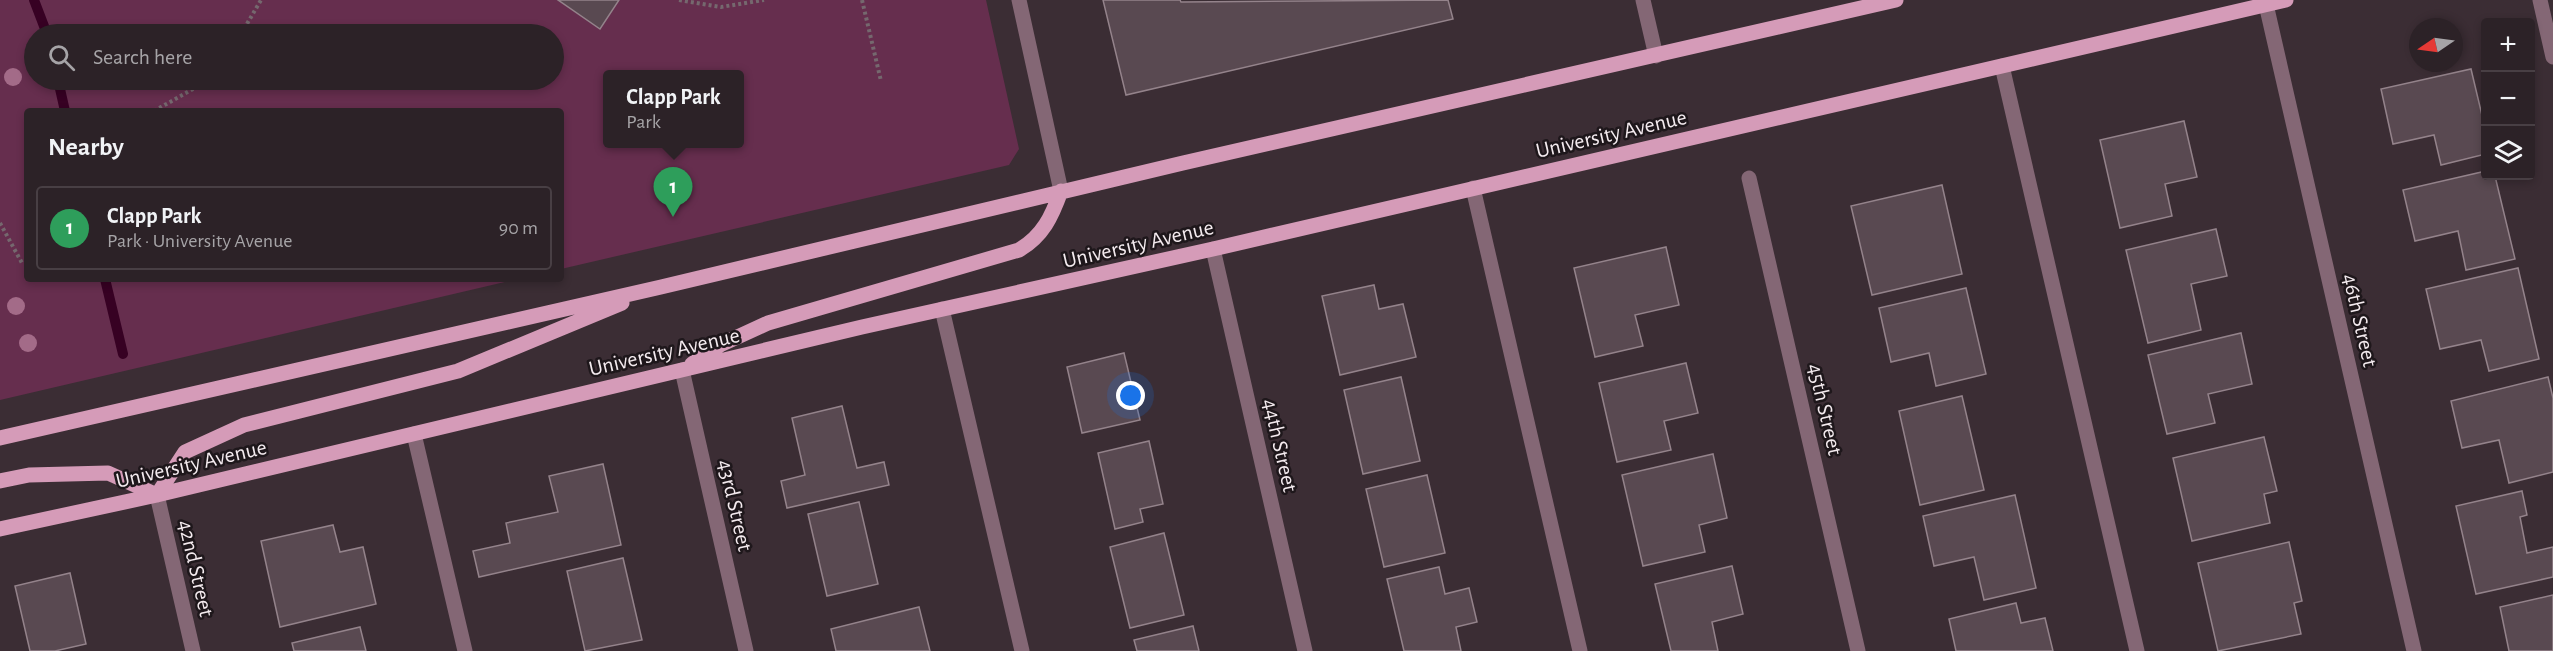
<!DOCTYPE html>
<html lang="en">
<head>
<meta charset="utf-8">
<style>
  body { margin:0; font-family:"Alegreya Sans",sans-serif; background:#342a2f; color:#f1f3f6 }
  .controls { position:absolute; right:18px; top:18px; display:grid; overflow:hidden; border-radius:6px; box-shadow:0 3px 9px #0003 }
  .controls button { width:54px; height:54px; display:grid; place-items:center; padding:0; border:0; border-bottom:2px solid #483f44; background:#2c2227; color:#f1f3f6; font:30px sans-serif }
  .compass { position:absolute; left:2409px; top:18px; width:54px; height:54px; border-radius:50%; background:#2c2227; box-shadow:0 3px 9px #0003; rotate:257deg }
  .you { position:absolute; left:1131px; top:396px; width:21px; height:21px; margin:-15px; border:4px solid #fff; border-radius:50%; background:#1a73e8; box-shadow:0 0 0 9px #1a73e833 }
  .badge { display:grid; place-items:center; width:39px; height:39px; border-radius:50%; background:#ea580c; color:#fff; font-size:20px; font-weight:700 }
  .pin { position:absolute; translate:-50% -50px; filter:drop-shadow(0 2px 3px #0008) }
  .pin::after { content:''; position:absolute; top:32px; width:21px; height:18px; background:inherit; clip-path:polygon(0 0,100% 0,50% 100%) }
  .popup { position:absolute; left:603px; top:70px; width:141px; height:78px; box-sizing:border-box; display:grid; place-content:center; border-radius:6px; background:#2c2227; filter:drop-shadow(0 2px 4px #0005); font-size:20px; white-space:nowrap; color:#a6a4a7 }
  .popup b { font-size:22px; color:#f1f3f6 }
  .popup::after { content:''; position:absolute; left:50%; top:100%; margin-left:-12px; border:12px solid transparent; border-top-color:#2c2227 }
  .list { margin:0; padding:0; list-style:none }
  h2 { display:flex; justify-content:space-between; align-items:center; height:78px; margin:0; padding:0 24px; font-size:26px }
  h2 small { font-size:20px; font-weight:400; color:#a6a4a7 }
  .list li { display:grid; grid-template-columns:39px 1fr auto; gap:18px; align-items:center; box-sizing:border-box; height:84px; margin:0 12px 12px; padding:0 12px; border:2px solid #483f44; border-radius:6px }
  .list b { display:block; font-size:22px; white-space:nowrap }
  .list p { margin:0; font-size:20px; white-space:nowrap; color:#a6a4a7 }
  .list em { font-size:20px; font-style:normal; color:#a6a4a7 }
  .icon { flex:none; width:33px; height:33px; fill:none; stroke:currentColor; stroke-width:2; stroke-linecap:round; stroke-linejoin:round }
  .map { position:relative; flex:none; width:2553px; height:651px; overflow:hidden }
  .search { position:absolute; background:#2c2227; box-shadow:0 3px 9px #0003; left:24px; top:24px; width:540px; height:66px; display:flex; align-items:center; gap:15px; box-sizing:border-box; padding:0 21px; border-radius:33px; color:#a6a4a7; font-size:22px }
  .panel { position:absolute; background:#2c2227; box-shadow:0 3px 9px #0003; left:24px; top:108px; width:540px; height:174px; border-radius:6px }
  .map>svg:first-child { display:block }
  .green { fill:#662e4e; fill-rule:evenodd }
  .lines { fill:none; stroke-linecap:round; stroke-linejoin:round }
  .stream { stroke:#370123; stroke-width:10 }
  .building { fill:#594951; stroke:#94838b; stroke-width:1.5 }
  .path { stroke:#75686e; stroke-width:4; stroke-dasharray:3 3; stroke-linecap:butt }
  .minor { stroke:#846775; stroke-width:15 }
  .major { stroke:#d59bb8; stroke-width:15 }
  .tree { fill:#a36b88 }
  .labels { text-anchor:middle; stroke-width:5; stroke-linejoin:round; paint-order:stroke }
  .street-label { font-size:22px; fill:#f4ebef; stroke:#1e171b }
</style>
</head>
<body>
<div class="map">
<svg width="2553" height="651" viewBox="0 0 2553 651">
  <rect width="100%" height="100%" fill="#3b2d34"/>
  <path class="green" d="M0,0H986L1019,149L1009,165L561,269V111H27V279H518L0,400ZM34,34H554V80H34ZM607,74H739V144H607Z"/>
  <g class="lines">
    <path class="stream" d="M34,0L47,34
      M58,80L65,111
      M105,279L123,354"/>
  </g>
  <path class="building" d="M558,0H619L600,29Z
    M1103,0H1180L1181,2L1448,0L1453,19L1126,95Z
    M2471,69L2486,132V154L2441,165L2434,135L2393,144L2381,89Z
    M2184,121L2197,177L2165,184L2172,216L2120,228L2100,140Z
    M2486,171V176H2495L2515,259L2466,270L2458,231L2415,241L2403,190Z
    M1942,185L1962,274L1872,295L1851,206Z
    M2216,229L2227,276L2191,284L2201,330L2148,343L2126,250Z
    M1666,247L1679,305L1635,315L1643,346L1595,357L1574,268Z
    M2518,268L2539,359L2489,371L2481,340L2440,349L2426,289Z
    M1374,285L1379,309L1403,304L1416,357L1340,375L1322,296Z
    M1966,288L1986,374L1936,386L1929,353L1891,362L1879,308Z
    M2241,333L2252,384L2208,394L2215,423L2167,434L2148,355Z
    M1124,353L1140,420L1082,433L1067,367Z
    M1686,363L1698,413L1664,421L1671,450L1617,462L1599,383Z
    M1401,377L1420,461L1363,474L1344,390Z
    M2548,377L2553,398V472L2509,483L2499,440L2462,448L2451,401Z
    M1962,396L1984,490L1920,505L1899,411Z
    M842,406L857,468L884,462L889,485L787,508L781,481L805,475L792,418Z
    M2264,437L2277,491L2264,494L2270,523L2192,541L2173,458Z
    M1149,441L1163,504L1140,509L1143,522L1115,529L1098,453Z
    M1713,454L1727,518L1699,525L1705,552L1643,566L1622,475Z
    M603,464L621,545L479,577L473,551L510,543L506,523L558,512L549,476Z
    M1427,475L1445,553L1384,567L1366,489Z
    M2522,491L2527,515L2520,517L2527,553L2553,547V577L2476,594L2456,506Z
    M2015,495L2036,588L1984,600L1974,557L1934,566L1923,516Z
    M859,502L878,584L827,596L808,514Z
    M333,525L340,552L363,547L376,604L280,627L261,541Z
    M1164,533L1184,615L1130,628L1110,547Z
    M2289,542L2302,601L2294,603L2301,634L2218,651L2198,563Z
    M623,558L642,640L585,651L567,571Z
    M1732,566L1743,614L1712,622L1718,651H1671L1655,584Z
    M1439,567L1445,594L1469,588L1477,622L1456,627L1461,651H1404L1387,579Z
    M70,573L86,644L55,651H30L15,586Z
    M2553,595V651H2509L2500,607Z
    M2016,603L2021,623L2045,618L2053,651H1956L1949,619Z
    M919,607L930,651H836L831,629Z
    M1193,626L1199,651H1137L1134,640Z
    M360,627L366,651H294L292,643Z"/>
  <g class="lines">
    <path class="path" d="M679,0L721,7L764,0
      M862,0L881,81
      M241,34L261,0
      M154,111L209,80
      M0,223L22,263L27,262"/>
    <path class="minor" d="M1019,0L1061,191
      M1643,0L1656,56
      M2265,0L2414,651
      M2540,0L2553,57
      M2002,66L2137,651
      M1749,178L1858,651
      M1473,188L1580,651
      M1213,249L1305,651
      M942,309L1022,651
      M682,370L746,651
      M414,434L465,651
      M157,495L193,651"/>
    <path class="major" d="M692,364L720,345L768,323L1019,250C1043,236 1052,216 1061,191
      M0,438L661,287L1183,163L1896,0
      M0,481L29,475L108,473L157,495L185,452L244,425L458,371L622,303
      M0,529L157,495L862,327L1213,249L2286,0"/>
  </g>
  <g class="tree">
    <circle cx="13" cy="77" r="9"/>
    <circle cx="16" cy="306" r="9"/>
    <circle cx="28" cy="343" r="9"/>
  </g>
  <g class="labels">
    <g class="street-label">
      <text transform="translate(1611 133) rotate(-13)" y="8">University Avenue</text>
      <text transform="translate(1138 243) rotate(-13)" y="8">University Avenue</text>
      <text transform="translate(2361 320) rotate(77)" y="8">46th Street</text>
      <text transform="translate(664 351) rotate(-13)" y="8">University Avenue</text>
      <text transform="translate(1826 409) rotate(77)" y="8">45th Street</text>
      <text transform="translate(1281 445) rotate(77)" y="8">44th Street</text>
      <text transform="translate(191 463) rotate(-13)" y="8">University Avenue</text>
      <text transform="translate(736 505) rotate(77)" y="8">43rd Street</text>
      <text transform="translate(197 568) rotate(77)" y="8">42nd Street</text>
    </g>
  </g>
</svg>
<div class="controls">
<button>+</button>
<button>−</button>
<button><svg class="icon" aria-label="layers" viewBox="0 0 24 24"><path d="M12 4l9 5-9 5-9-5zM3 14l9 5 9-5"/></svg></button>
</div>
<svg class="compass" viewBox="-18 -18 36 36"><path d="M0-13l5 13h-10z" fill="#e53935"/><path d="M0 13l5-13h-10z" fill="#a6a4a7"/></svg>
<div class="you"></div>
<div class="pin badge" style="left:673px;top:217px;background:#2e9e5b">1</div>
<div class="popup"><b>Clapp Park</b>Park</div>
<div class="search"><svg class="icon" aria-label="search" viewBox="0 0 24 24"><circle cx="10" cy="10" r="6"/><path d="M15 15l6 6"/></svg>Search here</div>
<section class="panel">
<h2>Nearby<small></small></h2>
<ul class="list">
<li><span class="badge" style="background:#2e9e5b">1</span><div><b>Clapp Park</b><p>Park · University Avenue</p></div><em>90 m</em></li>
</ul>
</section>
</div>
</body>
</html>
